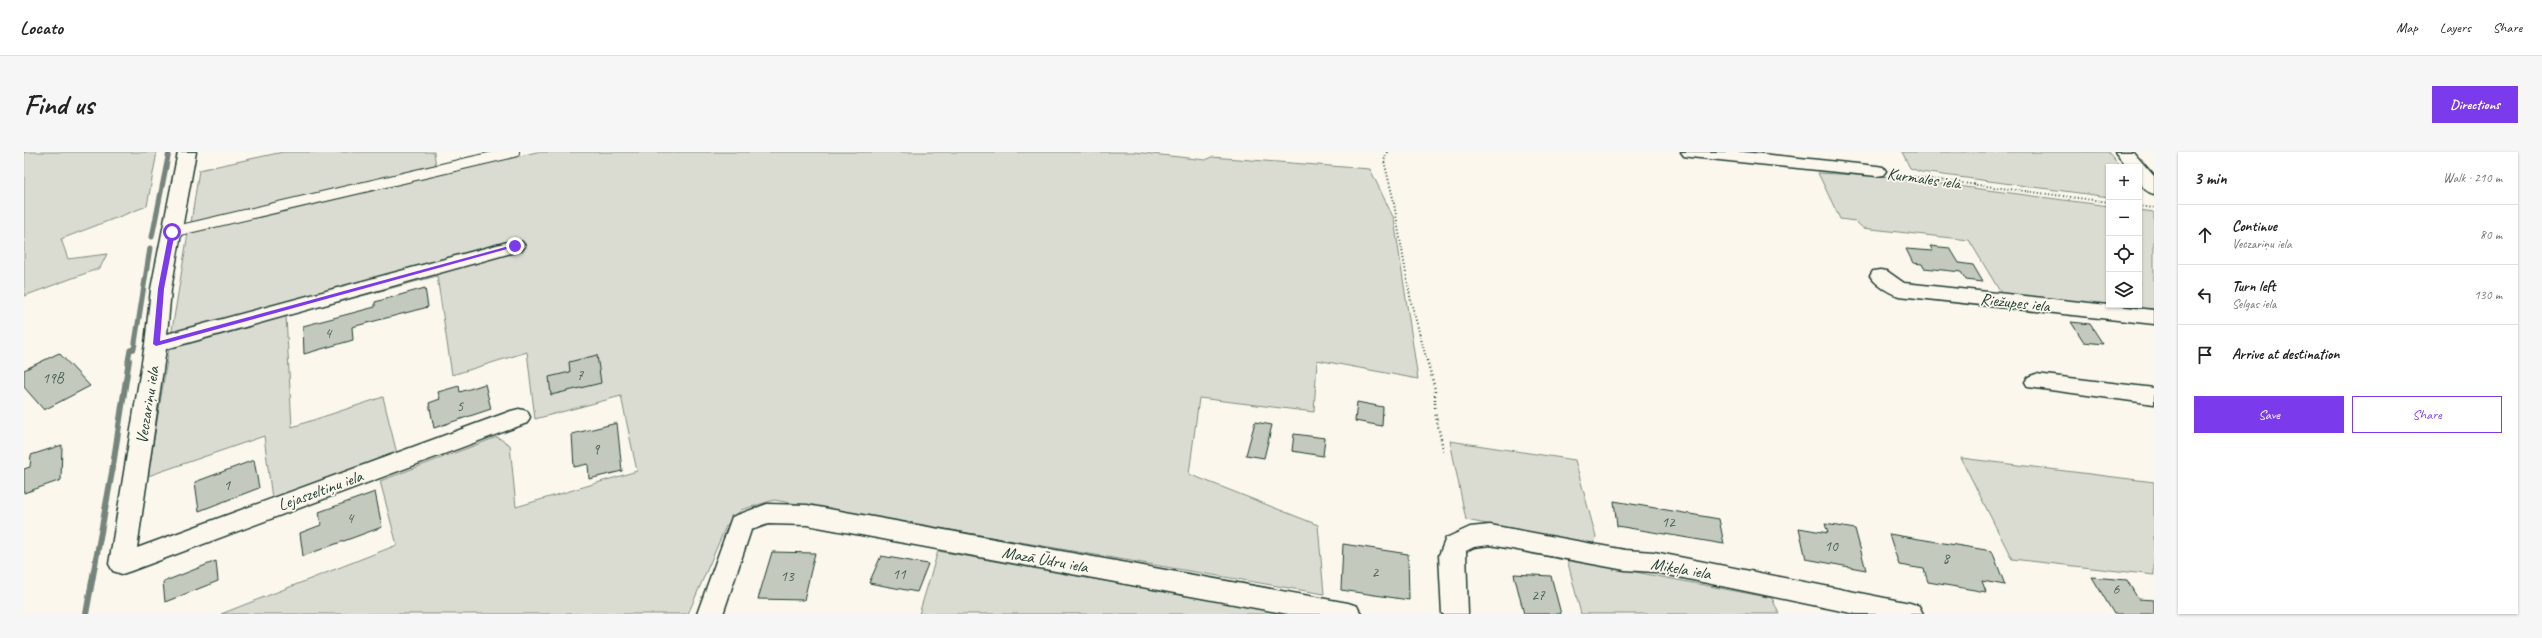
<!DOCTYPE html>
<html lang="en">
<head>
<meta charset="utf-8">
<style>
  body { margin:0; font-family:Caveat,sans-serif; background:#f6f6f6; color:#222 }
  .controls { position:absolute; right:12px; top:12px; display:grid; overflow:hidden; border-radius:0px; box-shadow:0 1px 3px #0004 }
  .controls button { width:36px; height:36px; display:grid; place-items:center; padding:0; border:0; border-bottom:1px solid #e0e0e0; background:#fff; color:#222; font:20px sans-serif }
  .stop { position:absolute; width:12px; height:12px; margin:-9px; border:3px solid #7c3aed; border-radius:50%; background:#fff }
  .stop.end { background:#7c3aed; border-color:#fff; box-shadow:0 1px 4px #0008 }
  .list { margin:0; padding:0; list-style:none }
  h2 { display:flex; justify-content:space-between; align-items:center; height:52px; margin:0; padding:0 16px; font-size:17px }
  h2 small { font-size:13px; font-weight:400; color:#767676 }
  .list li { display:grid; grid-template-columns:26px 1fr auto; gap:12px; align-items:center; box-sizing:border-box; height:60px; padding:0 16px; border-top:1px solid #e0e0e0 }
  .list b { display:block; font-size:15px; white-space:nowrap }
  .list p { margin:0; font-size:13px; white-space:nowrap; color:#767676 }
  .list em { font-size:13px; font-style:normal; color:#767676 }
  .actions { display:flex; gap:8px; padding:12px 16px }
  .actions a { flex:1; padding:9px 0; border:1px solid #7c3aed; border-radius:0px; text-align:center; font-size:14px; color:#7c3aed }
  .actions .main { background:#7c3aed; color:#fff }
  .icon { flex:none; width:22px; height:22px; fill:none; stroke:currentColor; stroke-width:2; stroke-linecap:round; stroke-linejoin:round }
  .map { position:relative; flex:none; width:2130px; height:462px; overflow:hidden; border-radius:0px }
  header { display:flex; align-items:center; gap:24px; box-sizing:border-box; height:56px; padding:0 20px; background:#fff; border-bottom:1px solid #e0e0e0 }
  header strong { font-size:19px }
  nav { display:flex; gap:22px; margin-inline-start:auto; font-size:14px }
  .intro { display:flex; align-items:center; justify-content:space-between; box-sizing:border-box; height:96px; padding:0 24px }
  h1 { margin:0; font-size:28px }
  .button { padding:10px 18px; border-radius:0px; background:#7c3aed; color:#fff; font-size:14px; font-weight:700 }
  main { display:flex; gap:24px; padding:0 24px }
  aside { flex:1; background:#fff; border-radius:0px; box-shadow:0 1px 3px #0004 }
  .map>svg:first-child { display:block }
  .green { fill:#dbdcd1; stroke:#7d8c82 }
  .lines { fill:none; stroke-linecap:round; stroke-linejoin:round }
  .stream-far1 { stroke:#74847b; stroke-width:5 }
  .stream { stroke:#74847b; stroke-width:6 }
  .building { fill:#c4c9be; stroke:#1f3d34 }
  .service-casing { stroke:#1f3d34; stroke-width:12 }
  .minor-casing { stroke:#1f3d34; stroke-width:3 }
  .path-far1 { stroke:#1f3d34; stroke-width:2; stroke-dasharray:1 2.5; stroke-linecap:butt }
  .path { stroke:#1f3d34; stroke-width:2.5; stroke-dasharray:1 3; stroke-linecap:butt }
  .service { stroke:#fbf7ec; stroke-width:10 }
  .minor { fill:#fbf7ec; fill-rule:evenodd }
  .route { fill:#7c3aed }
  .labels { text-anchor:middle; stroke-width:3.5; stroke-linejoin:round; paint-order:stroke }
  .number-label { font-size:15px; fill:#486056 }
  .street-label { font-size:17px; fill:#1f3d34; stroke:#fbf7ec }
</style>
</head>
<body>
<header>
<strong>Locato</strong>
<nav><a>Map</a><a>Layers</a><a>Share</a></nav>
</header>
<div class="intro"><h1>Find us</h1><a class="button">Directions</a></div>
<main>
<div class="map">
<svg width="2130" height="462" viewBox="0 0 2130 462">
  <rect width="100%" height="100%" fill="#fbf7ec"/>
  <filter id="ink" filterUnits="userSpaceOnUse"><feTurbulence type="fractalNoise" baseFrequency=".025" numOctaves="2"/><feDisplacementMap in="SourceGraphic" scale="8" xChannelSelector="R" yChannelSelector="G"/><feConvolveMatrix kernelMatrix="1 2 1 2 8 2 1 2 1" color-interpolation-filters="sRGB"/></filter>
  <g filter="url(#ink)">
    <path class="green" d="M0,0H133L123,54L37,87L44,107L83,102L76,116L0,144Z
      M259,0H410L412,15L167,71L175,18Z
      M513,0H1110L1182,8L1187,5L1346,17L1370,67L1394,227L1293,208L1290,260L1175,246L1165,322L1294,373L1300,442L750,348L717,358L702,374L664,462H197L373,393L356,329L473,285L486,293L492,355L613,319L597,244L511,267L503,200L428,223L413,124L262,164L268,275L359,245L373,302L248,347L240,284L124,324L164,81Z
      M1878,0H2084L2097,15H2085V45L1897,20L1886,16Z
      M1794,21L1857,24L2085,54V153H2115V58L2130,60V158L1977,141L1945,88L1839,76L1831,69L1816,67Z
      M1426,289L1551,308L1572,385L1569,392L1442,368Z
      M1937,306L2130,330V423L1988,407Z
      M914,399L1264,462H895Z
      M1543,407L1748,446L1755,462H1557Z"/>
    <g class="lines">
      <path class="stream-far1" d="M128,85L145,0
        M104,209L106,198L110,197L126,96"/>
      <path class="stream" d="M62,462L88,320L105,208"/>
    </g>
    <path class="building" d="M1906,94L1926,96L1935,111L1949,113L1959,130L1942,128L1937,120L1900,116L1898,112L1889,111L1882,97L1909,99Z
      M401,136L404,155L328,175L329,188L280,202L279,174L351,155V150Z
      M2047,170L2066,172L2079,192L2060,190Z
      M35,201L66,234L20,258L0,235V218Z
      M573,203L577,231L527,243L525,225L546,220L545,210Z
      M461,232L467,257L410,276L405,251L416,247L414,240L435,234L436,240Z
      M1333,250L1359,255L1358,274L1331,269Z
      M1231,270L1248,273L1240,306L1222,303Z
      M593,271L598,319L565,327L564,312L550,315L548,282Z
      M1270,282L1301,286L1299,304L1268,299Z
      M38,293L37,328L0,341V317L6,315L7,303Z
      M230,308L235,336L175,359L171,330Z
      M351,340L358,375L279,404L276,381L297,373L295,360Z
      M1590,349L1695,367L1700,392L1593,374Z
      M1801,372L1831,377L1842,418L1782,407L1775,376L1804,381Z
      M1865,382L1968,399L1981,433L1958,429L1962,440L1904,430L1900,417L1875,413Z
      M1319,392L1384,402L1385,448L1317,438Z
      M748,400L791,401L780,448L734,447Z
      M857,404L904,412L893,440L845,431Z
      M192,409L194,429L141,450L139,430Z
      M1490,422L1527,424L1537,462H1500Z
      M2068,425L2103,428L2114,447L2130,448V462H2090Z"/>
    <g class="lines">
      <g class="service-casing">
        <path id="service" d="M148,80L490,0"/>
      </g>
      <g class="minor-casing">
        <path id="minor" d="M154,0H172L147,137L143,182L491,88L498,90L501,94L498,98L142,197L113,396L487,259L495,257L503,259L506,265L503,271L107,419L98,422L89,419L85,412L121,192L127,137Z
          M1657,0H1719L1853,14L1859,15L1862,19L1859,23L1853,24L1666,5L1660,4Z
          M2091,0H2109L2130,24V42C2116,38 2115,28 2115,15H2103Z
          M1856,118L1863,119L1880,131L2130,158V172L1875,144C1865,141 1852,133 1846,124L1849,119Z
          M2012,222L2130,236V252L2004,235L2001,230L2004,225Z
          M743,352L783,353L1324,451L1333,454L1337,462H1264L783,373L744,372L727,378L699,462H673L708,365Z
          M1466,373L1601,398L1630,400L1886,451L1895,454L1899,462H1832L1630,420L1601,418L1466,393L1450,395L1442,399L1444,462H1418L1415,403L1422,386L1446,375Z"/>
      </g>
      <path class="path-far1" d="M1363,0L1360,9L1369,46L1387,150L1403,209
        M1869,22L2085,50
        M2115,54L2130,56"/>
      <path class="path" d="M1403,208L1411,237V260L1420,301"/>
      <use href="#service" class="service"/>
      <use href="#minor" class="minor"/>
    </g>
  </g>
  <path class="route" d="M148,78L151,80L140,137L136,189L489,93L494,94L132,194L129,192L134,137L145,80Z"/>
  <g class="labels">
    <g class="number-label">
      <text x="304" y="186">4</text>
      <text x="556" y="228">7</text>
      <text x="29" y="231">19B</text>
      <text x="436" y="259">5</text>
      <text x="572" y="302">9</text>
      <text x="203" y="338">1</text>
      <text x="326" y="371">4</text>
      <text x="1644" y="375">12</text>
      <text x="1807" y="399">10</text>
      <text x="1922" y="411">8</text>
      <text x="1351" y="425">2</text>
      <text x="875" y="427">11</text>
      <text x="763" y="429">13</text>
      <text x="2092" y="442">6</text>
      <text x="1514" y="448">27</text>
    </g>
    <g class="street-label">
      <text transform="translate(1900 26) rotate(8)" y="6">Kurmales iela</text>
      <text transform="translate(1991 150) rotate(6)" y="6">Riežupes iela</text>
      <text transform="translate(123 253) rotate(-81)" y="6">Veczariņu iela</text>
      <text transform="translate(296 338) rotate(-20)" y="6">Lejaszeltiņu iela</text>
      <text transform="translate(1021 407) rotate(10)" y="6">Mazā Ūdru iela</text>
      <text transform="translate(1657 416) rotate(10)" y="6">Miķeļa iela</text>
    </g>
  </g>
</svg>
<div class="controls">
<button>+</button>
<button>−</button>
<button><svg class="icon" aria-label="locate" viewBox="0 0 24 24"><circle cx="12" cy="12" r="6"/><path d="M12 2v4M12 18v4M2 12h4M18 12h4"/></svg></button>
<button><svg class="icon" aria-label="layers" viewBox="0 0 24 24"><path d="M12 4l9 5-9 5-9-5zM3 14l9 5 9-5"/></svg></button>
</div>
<div class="stop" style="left:148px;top:80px"></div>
<div class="stop end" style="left:491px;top:94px"></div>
</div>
<aside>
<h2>3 min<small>Walk · 210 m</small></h2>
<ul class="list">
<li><svg class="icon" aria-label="ahead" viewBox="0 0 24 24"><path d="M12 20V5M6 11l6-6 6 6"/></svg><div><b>Continue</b><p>Veczariņu iela</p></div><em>80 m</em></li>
<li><svg class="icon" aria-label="left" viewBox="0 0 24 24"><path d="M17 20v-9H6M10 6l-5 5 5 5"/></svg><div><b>Turn left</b><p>Selgas iela</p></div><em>130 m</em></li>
<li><svg class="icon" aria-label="arrive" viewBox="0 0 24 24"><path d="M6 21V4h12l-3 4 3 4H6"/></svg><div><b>Arrive at destination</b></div></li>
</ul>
<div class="actions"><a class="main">Save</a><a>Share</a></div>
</aside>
</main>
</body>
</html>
